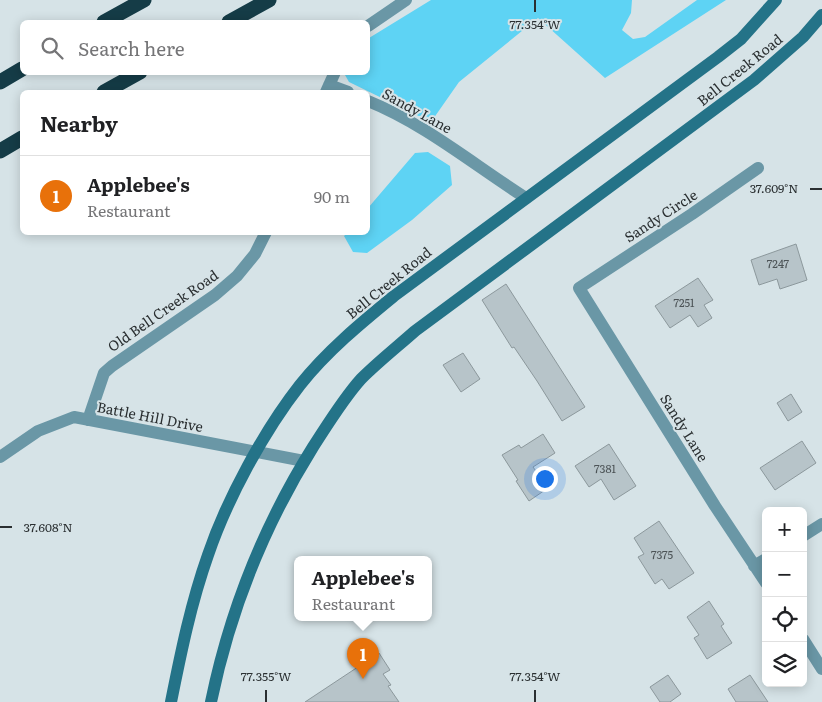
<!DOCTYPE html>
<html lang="en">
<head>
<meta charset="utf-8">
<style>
  body { margin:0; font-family:Literata,serif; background:#f2f2f2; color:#202124 }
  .controls { position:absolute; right:15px; bottom:15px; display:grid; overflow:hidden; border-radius:8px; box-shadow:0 2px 12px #0003 }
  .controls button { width:45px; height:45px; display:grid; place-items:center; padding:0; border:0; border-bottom:1px solid #e0e0e0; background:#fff; color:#202124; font:25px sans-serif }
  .you { position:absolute; left:544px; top:478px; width:18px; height:18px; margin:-12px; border:4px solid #fff; border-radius:50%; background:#1a73e8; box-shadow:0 0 0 8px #1a73e833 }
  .badge { display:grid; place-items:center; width:32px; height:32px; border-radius:50%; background:#0f766e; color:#fff; font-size:16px; font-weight:700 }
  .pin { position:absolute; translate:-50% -41px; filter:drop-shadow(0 1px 2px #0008) }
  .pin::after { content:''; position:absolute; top:26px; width:18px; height:15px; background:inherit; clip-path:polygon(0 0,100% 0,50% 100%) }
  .popup { position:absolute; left:294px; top:556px; width:138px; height:65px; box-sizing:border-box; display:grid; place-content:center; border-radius:8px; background:#fff; filter:drop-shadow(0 1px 4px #0005); font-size:16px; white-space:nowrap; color:#757577 }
  .popup b { font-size:19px; color:#202124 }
  .popup::after { content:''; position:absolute; left:50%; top:100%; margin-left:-10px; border:10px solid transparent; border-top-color:#fff }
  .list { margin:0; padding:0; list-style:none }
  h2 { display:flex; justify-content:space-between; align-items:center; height:65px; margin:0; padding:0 20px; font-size:21px }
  h2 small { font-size:16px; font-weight:400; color:#757577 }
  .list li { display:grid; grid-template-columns:32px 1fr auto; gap:15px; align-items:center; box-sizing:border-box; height:80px; padding:0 20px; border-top:1px solid #e0e0e0 }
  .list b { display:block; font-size:19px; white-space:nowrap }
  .list p { margin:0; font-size:16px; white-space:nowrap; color:#757577 }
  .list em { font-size:16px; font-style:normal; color:#757577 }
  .icon { flex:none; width:28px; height:28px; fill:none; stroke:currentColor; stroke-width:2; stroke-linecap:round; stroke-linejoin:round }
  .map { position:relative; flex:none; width:822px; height:702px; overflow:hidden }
  .search { position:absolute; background:#fff; box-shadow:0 2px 12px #0003; left:20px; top:20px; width:350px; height:55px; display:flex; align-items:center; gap:12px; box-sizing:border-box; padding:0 18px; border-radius:8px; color:#757577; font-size:19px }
  .panel { position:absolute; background:#fff; box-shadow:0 2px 12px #0003; left:20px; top:90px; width:350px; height:145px; border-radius:8px }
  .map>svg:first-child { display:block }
  .green { fill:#5ed3f4 }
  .building { fill:#b7c4c9; stroke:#8c989c }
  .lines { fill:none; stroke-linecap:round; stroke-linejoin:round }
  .street { stroke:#6a97a6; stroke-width:12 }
  .secondary { stroke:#247388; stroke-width:12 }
  .highway { stroke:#153c47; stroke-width:15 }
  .ticks { fill:none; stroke:#2a2f31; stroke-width:2 }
  .labels { text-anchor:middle; stroke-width:4; stroke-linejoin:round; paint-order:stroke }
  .number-label { font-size:11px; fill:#4d5457 }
  .street-label { font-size:14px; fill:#2a2f31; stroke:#d6e3e7 }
  .ticks-label { font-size:12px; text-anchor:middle; fill:#2a2f31; stroke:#d6e3e7; stroke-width:4; stroke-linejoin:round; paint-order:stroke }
</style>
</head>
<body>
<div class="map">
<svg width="822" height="702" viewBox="0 0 822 702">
  <rect width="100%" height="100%" fill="#d6e3e7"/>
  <path class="green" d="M431,0H632L631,13L622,30L633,39L645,37L697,0H726L605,78L538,18L459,82L431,122L349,82L345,75L346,73L368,72L369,38Z
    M428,152L450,166L452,185L412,220L367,253L353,252L344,236L347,233L368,232V208L415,153Z"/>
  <path class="building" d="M796,244L807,280L780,289L777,279L759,285L751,260Z
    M698,278L713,300L704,305L712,318L698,327L690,315L670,328L655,306Z
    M506,284L585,407L562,421L537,381L514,347L512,348L482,300Z
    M463,353L480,379L461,392L443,365Z
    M791,394L802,412L788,421L777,403Z
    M543,434L555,453L533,467L548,488L529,501L516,481L518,480L502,455L519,445L521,448Z
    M802,441L816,463L775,490L760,468Z
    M609,444L636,486L614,500L601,479L589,487L575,466Z
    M659,521L694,573L669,589L662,579L655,584L638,557L644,554L634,538Z
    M709,601L724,624L721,626L732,643L707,659L694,638L699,635L687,617Z
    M379,653L390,670L383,674L391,685L388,686L399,702H305Z
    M668,675L681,694L670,702H660L650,687Z
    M750,675L768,702H736L728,689Z"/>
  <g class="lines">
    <path class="street" d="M368,26L406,0
      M329,85L348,92
      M326,92L335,72
      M368,101C425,124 474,165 526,198
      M758,168L692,214L579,288L715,506L766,583
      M88,420L104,373L112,366L215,295L237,276L255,254L266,232
      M0,457L38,431L74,417L304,461
      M803,536L822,524
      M754,566L766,559
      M803,639L822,669"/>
    <path class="secondary" d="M171,702C181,652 191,603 208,555C227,499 264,431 300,385C327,351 361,323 394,296L718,57L741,39L776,0
      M211,702C230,610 263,527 313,447C328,424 343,399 361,379C378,362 397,347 415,331L754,80L803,37L822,15"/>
    <path class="highway" d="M104,22L144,0
      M229,22L269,0
      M0,82L22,69
      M104,92L140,72
      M0,151L22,138"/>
  </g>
  <path class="ticks" d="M535,0V12M810,189H822M0,527H12M266,690V702M535,690V702"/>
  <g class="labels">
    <g class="number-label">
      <text x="778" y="268">7247</text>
      <text x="684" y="307">7251</text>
      <text x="605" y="473">7381</text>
      <text x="662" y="559">7375</text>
    </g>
    <g class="street-label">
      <text transform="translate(740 70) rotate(-39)" y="5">Bell Creek Road</text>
      <text transform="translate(417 111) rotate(29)" y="5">Sandy Lane</text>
      <text transform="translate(661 216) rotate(-33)" y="5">Sandy Circle</text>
      <text transform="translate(389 283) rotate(-39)" y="5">Bell Creek Road</text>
      <text transform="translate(163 311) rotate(-35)" y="5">Old Bell Creek Road</text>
      <text transform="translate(150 417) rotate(11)" y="5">Battle Hill Drive</text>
      <text transform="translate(684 428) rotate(58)" y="5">Sandy Lane</text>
    </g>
  </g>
  <g class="ticks-label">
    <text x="535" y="29">77.354°W</text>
    <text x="774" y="193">37.609°N</text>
    <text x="48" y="532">37.608°N</text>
    <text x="266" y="681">77.355°W</text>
    <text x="535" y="681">77.354°W</text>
  </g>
</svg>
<div class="controls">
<button>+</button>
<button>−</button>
<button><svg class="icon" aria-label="locate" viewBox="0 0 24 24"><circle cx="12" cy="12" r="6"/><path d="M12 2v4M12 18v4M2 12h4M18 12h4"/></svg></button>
<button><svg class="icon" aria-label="layers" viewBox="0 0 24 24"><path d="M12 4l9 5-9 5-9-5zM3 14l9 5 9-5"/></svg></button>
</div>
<div class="you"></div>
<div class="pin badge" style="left:363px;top:679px;background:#e8710a">1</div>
<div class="popup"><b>Applebee's</b>Restaurant</div>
<div class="search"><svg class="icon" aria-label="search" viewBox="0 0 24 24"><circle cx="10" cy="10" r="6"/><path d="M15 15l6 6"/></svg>Search here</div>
<section class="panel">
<h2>Nearby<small></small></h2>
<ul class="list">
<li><span class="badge" style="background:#e8710a">1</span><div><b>Applebee's</b><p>Restaurant</p></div><em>90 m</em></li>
</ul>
</section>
</div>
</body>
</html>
